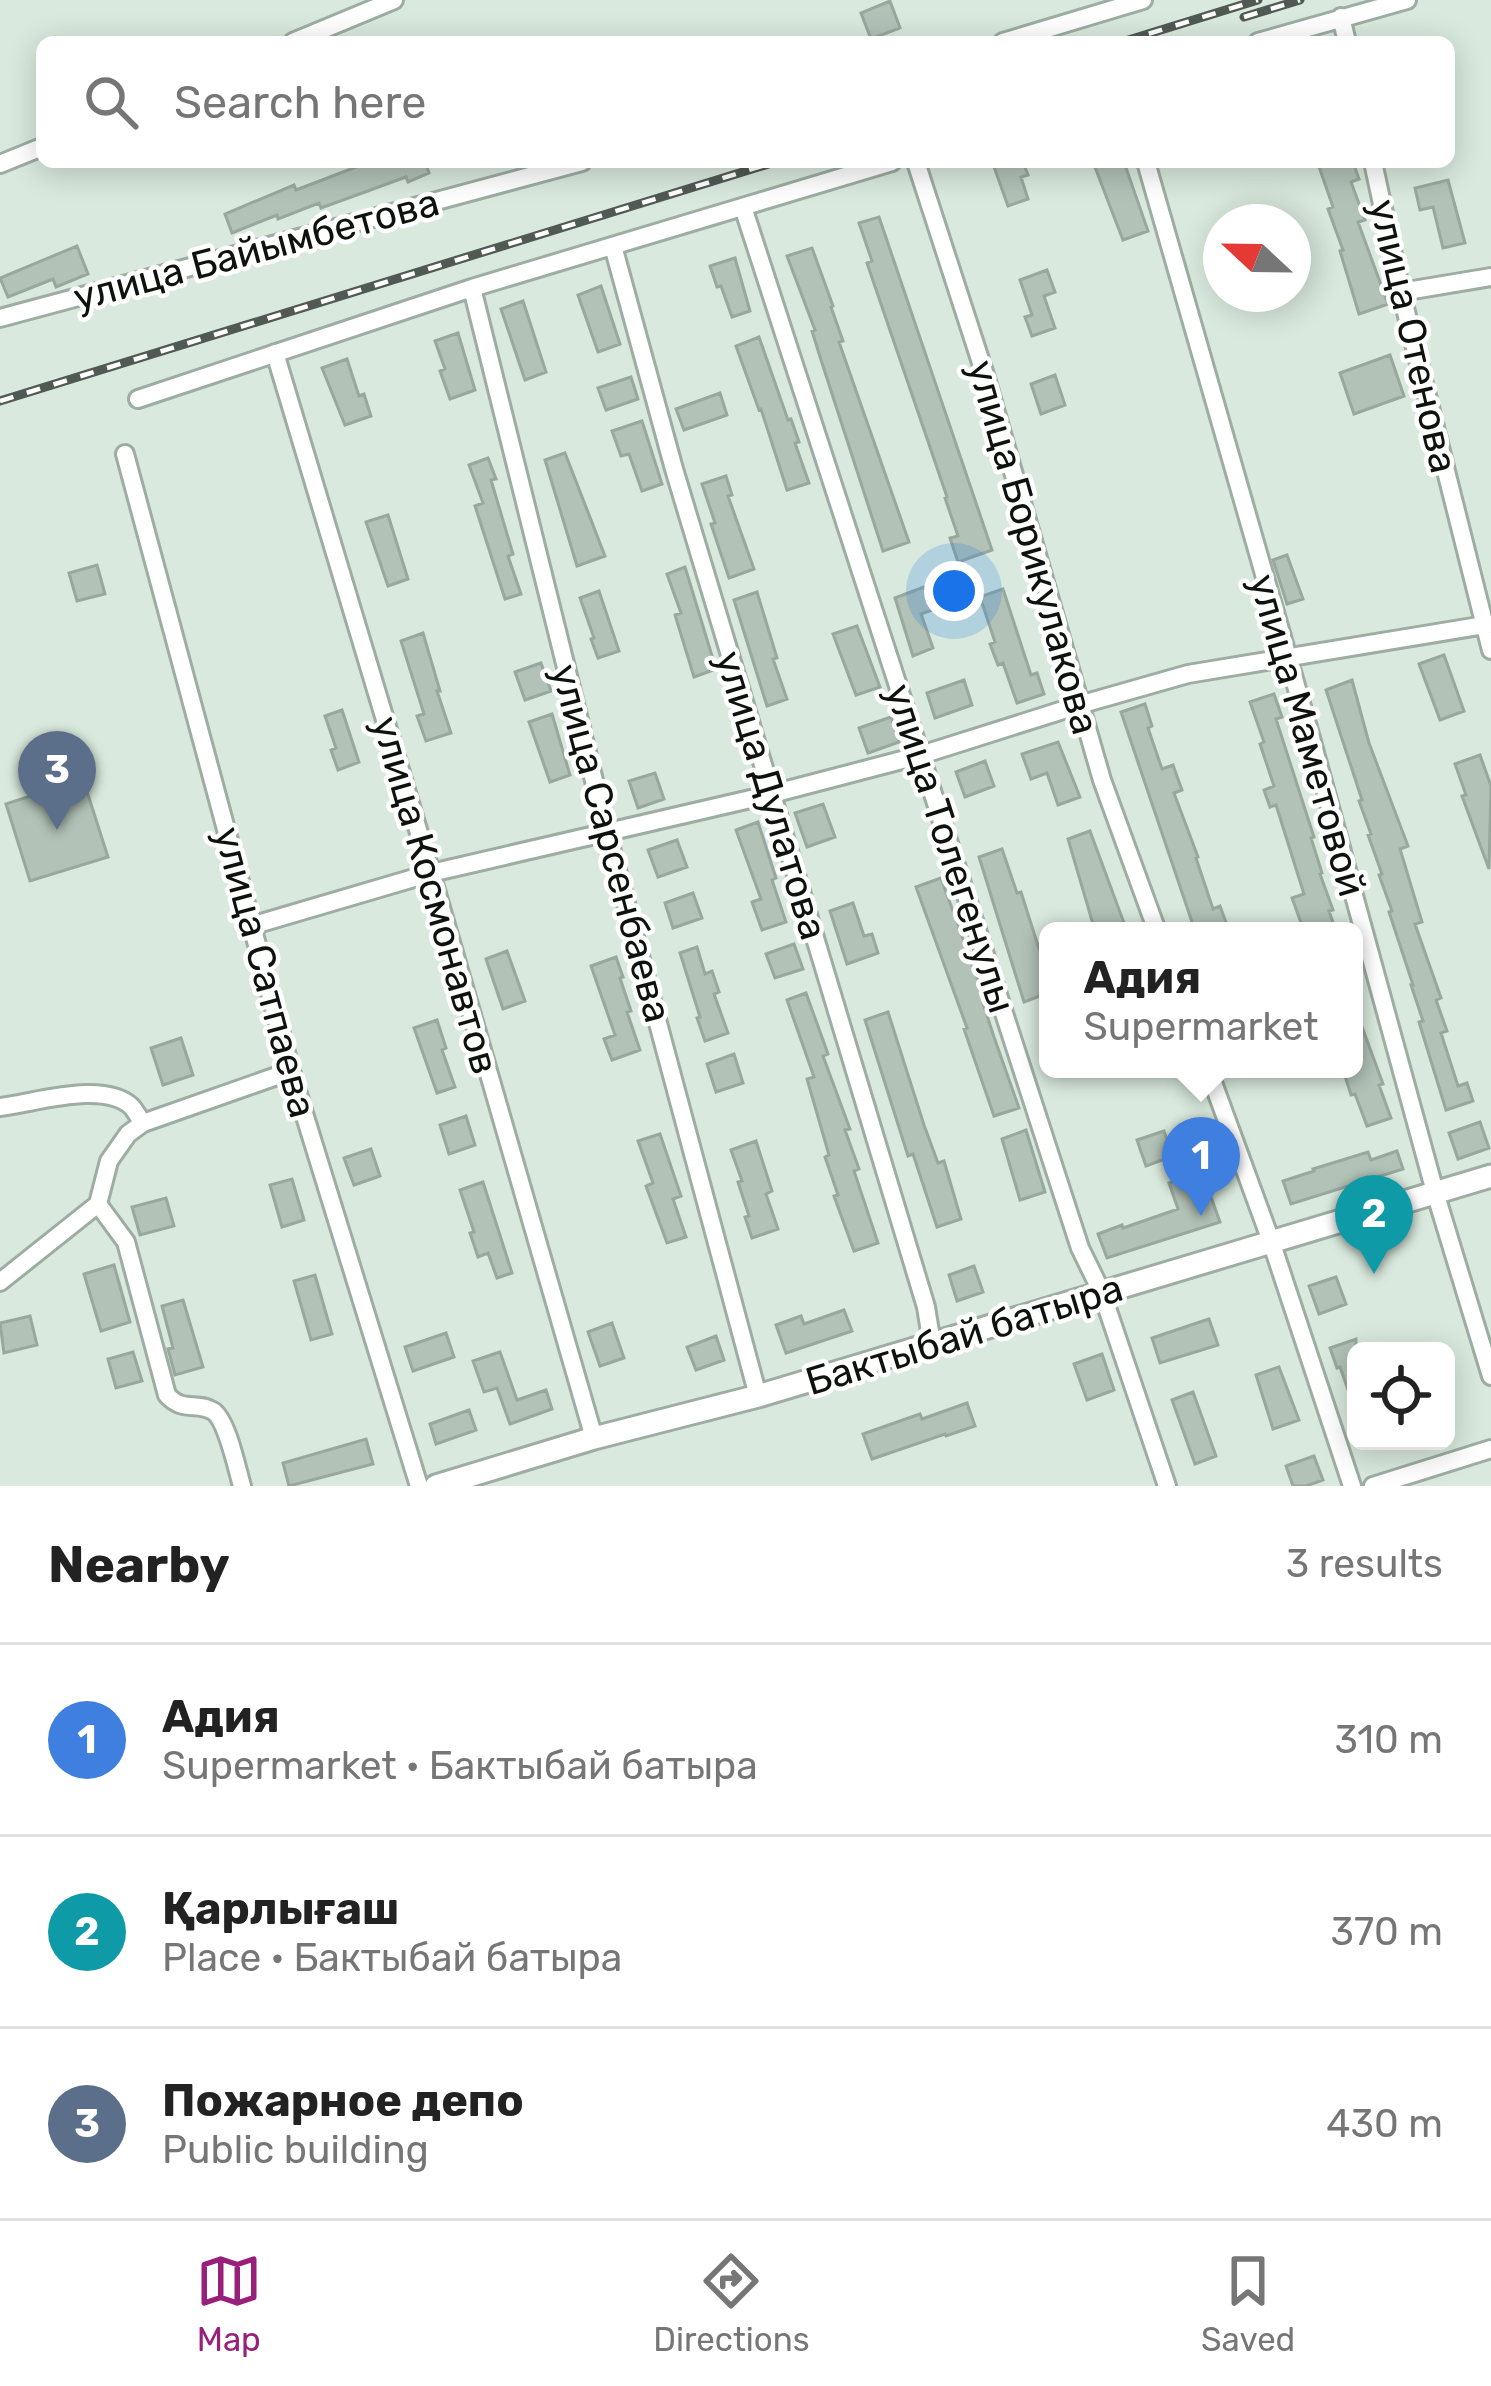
<!DOCTYPE html>
<html lang="en">
<head>
<meta charset="utf-8">
<style>
  body { margin:0; font-family:Rubik,sans-serif; background:#f6f6f6; color:#222 }
  .controls { position:absolute; right:36px; bottom:36px; display:grid; overflow:hidden; border-radius:18px; box-shadow:0 6px 30px #0003 }
  .controls button { width:108px; height:108px; display:grid; place-items:center; padding:0; border:0; border-bottom:3px solid #e0e0e0; background:#fff; color:#222; font:60px sans-serif }
  .compass { position:absolute; left:1203px; top:204px; width:108px; height:108px; border-radius:50%; background:#fff; box-shadow:0 6px 30px #0003; rotate:292deg }
  .you { position:absolute; left:954px; top:591px; width:42px; height:42px; margin:-30px; border:9px solid #fff; border-radius:50%; background:#1a73e8; box-shadow:0 0 0 18px #1a73e833 }
  .badge { display:grid; place-items:center; width:78px; height:78px; border-radius:50%; background:#98207a; color:#fff; font-size:39px; font-weight:700 }
  .pin { position:absolute; translate:-50% -99px; filter:drop-shadow(0 3px 6px #0008) }
  .pin::after { content:''; position:absolute; top:63px; width:42px; height:36px; background:inherit; clip-path:polygon(0 0,100% 0,50% 100%) }
  .popup { position:absolute; left:1039px; top:922px; width:324px; height:156px; box-sizing:border-box; display:grid; place-content:center; border-radius:18px; background:#fff; filter:drop-shadow(0 3px 9px #0005); font-size:39px; white-space:nowrap; color:#767676 }
  .popup b { font-size:45px; color:#222 }
  .popup::after { content:''; position:absolute; left:50%; top:100%; margin-left:-24px; border:24px solid transparent; border-top-color:#fff }
  .list { margin:0; padding:0; list-style:none }
  h2 { display:flex; justify-content:space-between; align-items:center; height:156px; margin:0; padding:0 48px; font-size:51px }
  h2 small { font-size:39px; font-weight:400; color:#767676 }
  .list li { display:grid; grid-template-columns:78px 1fr auto; gap:36px; align-items:center; box-sizing:border-box; height:192px; padding:0 48px; border-top:3px solid #e0e0e0 }
  .list b { display:block; font-size:45px; white-space:nowrap }
  .list p { margin:0; font-size:39px; white-space:nowrap; color:#767676 }
  .list em { font-size:39px; font-style:normal; color:#767676 }
  .icon { flex:none; width:66px; height:66px; fill:none; stroke:currentColor; stroke-width:2; stroke-linecap:round; stroke-linejoin:round }
  .map { position:relative; flex:none; width:1491px; height:1486px; overflow:hidden }
  .search { position:absolute; background:#fff; box-shadow:0 6px 30px #0003; left:36px; right:36px; top:36px; height:132px; display:flex; align-items:center; gap:30px; box-sizing:border-box; padding:0 42px; border-radius:18px; color:#767676; font-size:45px }
  .sheet { height:732px; background:#fff }
  nav { display:flex; justify-content:space-around; align-items:center; box-sizing:border-box; height:168px; border-top:3px solid #e0e0e0; background:#fff; font-size:33px; color:#767676 }
  nav a { display:grid; justify-items:center; gap:6px }
  nav .on { color:#98207a }
  .map>svg:first-child { display:block }
  .building { fill:#b2c2b7; stroke:#99a89d; stroke-width:3 }
  .lines { fill:none; stroke-linecap:round; stroke-linejoin:round }
  .minor-casing { stroke:#9dada1; stroke-width:22 }
  .tertiary-casing { stroke:#9dada1; stroke-width:27 }
  .minor { stroke:#fff; stroke-width:16 }
  .tertiary { stroke:#fff; stroke-width:21 }
  .rail-casing { stroke:#505952; stroke-width:9 }
  .rail { stroke:#fff; stroke-width:4.5; stroke-dasharray:14; stroke-linecap:butt }
  .labels { text-anchor:middle; stroke-width:9; stroke-linejoin:round; paint-order:stroke }
  .street-label { font-size:39px; fill:#0d120e; stroke:#fff }
</style>
</head>
<body>
<div class="map">
<svg width="1491" height="1486" viewBox="0 0 1491 1486">
  <rect width="100%" height="100%" fill="#d9e9dd"/>
  <path class="building" d="M890,1L900,28L871,39L861,13Z
    M369,162H425L429,173L408,182L406,177L321,208L319,203L278,219L277,215L232,233L225,214L294,185L296,190Z
    M999,162H1023L1028,175L1021,177L1028,199L1008,206L993,164Z
    M1093,162H1124L1148,231L1123,240Z
    M1324,162H1353L1359,179L1351,182L1365,220L1358,222L1388,304L1359,314L1340,251L1343,250L1328,209L1333,207L1318,164Z
    M1448,180L1465,243L1443,248L1433,207L1420,210L1415,188Z
    M879,217L992,550L958,562L950,538L958,536L945,498L947,497L867,263L872,261L859,223Z
    M77,246L88,274L56,287L53,279L8,297L0,278Z
    M812,248L833,306L831,307L843,341L839,342L909,542L883,551L821,360L812,331L815,330L787,256Z
    M735,258L750,311L732,317L721,286L717,287L710,266Z
    M1047,270L1055,292L1044,296L1055,328L1032,336L1025,317L1032,315L1020,280Z
    M601,286L620,344L598,352L578,295Z
    M523,301L546,372L525,380L501,309Z
    M458,333L475,390L450,399L440,371L445,369L435,341Z
    M759,337L788,420L791,419L799,442L795,443L809,483L787,490L761,409L759,410L736,346Z
    M1390,355L1404,396L1354,414L1340,373Z
    M347,359L359,396L364,394L371,416L345,425L322,368Z
    M1055,375L1065,405L1041,414L1031,384Z
    M631,377L638,399L606,410L598,388Z
    M720,393L727,415L684,430L676,409Z
    M642,421L662,484L642,491L629,454L621,456L612,431Z
    M565,453L605,556L577,566L545,460Z
    M488,458L496,479L491,480L513,554L508,556L521,594L505,599L475,506L483,503L469,465Z
    M726,476L732,495L728,496L754,569L729,578L711,524L715,523L702,484Z
    M388,515L408,579L388,586L366,522Z
    M1287,555L1303,599L1287,604L1273,560Z
    M97,565L105,594L77,601L69,573Z
    M685,567L716,669L694,677L675,615L681,613L667,574Z
    M924,587L932,610L921,614L933,648L913,656L895,598Z
    M1003,589L1031,675L1037,673L1044,694L1017,703L1003,663L998,665L990,644L995,642L980,597Z
    M599,591L619,651L598,658L591,639L594,638L580,598Z
    M757,592L777,658L773,659L787,699L767,706L734,600Z
    M857,626L880,687L856,695L833,634Z
    M423,633L440,691H437L451,733L426,741L417,716L424,714L401,641Z
    M1444,655L1464,711L1440,720L1419,664Z
    M541,663L551,691L525,700L515,672Z
    M964,680L972,705L935,718L927,693Z
    M1352,680L1369,743L1408,846L1400,849L1422,922L1415,924L1441,998L1436,1000L1447,1031L1441,1033L1458,1086L1467,1083L1473,1101L1446,1110L1419,1022L1423,1021L1411,985H1413L1389,912L1392,911L1379,875L1382,874L1368,835L1371,834L1359,801L1362,800L1326,690Z
    M1274,694L1282,717L1276,719L1314,837L1311,838L1322,873L1320,874L1333,910L1329,911L1336,931H1304L1292,898L1304,894L1276,805L1270,807L1264,790L1274,786L1260,744L1264,742L1250,702Z
    M1145,704L1152,726L1148,728L1162,769L1173,765L1182,790L1174,793L1198,857L1196,858L1213,909L1220,906L1228,928L1195,931L1121,712Z
    M342,710L359,762L338,770L331,750L336,748L325,716Z
    M552,714L570,775L550,782L529,722Z
    M891,717L899,742L868,753L859,728Z
    M1058,742L1080,797L1058,805L1047,773L1031,779L1022,754Z
    M1480,755L1491,786L1489,869L1462,796L1466,795L1455,764Z
    M985,761L994,786L965,797L956,772Z
    M655,773L664,799L638,808L629,781Z
    M83,779L108,857L30,881L6,804Z
    M823,804L835,837L807,847L795,813Z
    M758,822L776,878L772,880L786,922L762,930L752,902L761,899L736,830Z
    M1090,831L1124,923L1101,931H1095L1068,839Z
    M677,840L687,867L658,877L648,850Z
    M1002,849L1017,893L1021,892L1048,977V993L1024,1002L979,857Z
    M941,878L986,1002L983,1003L994,1037L1019,1108L994,1116L964,1029L967,1028L916,887Z
    M693,893L702,918L673,928L665,903Z
    M853,903L864,936L872,934L878,953L847,964L830,911Z
    M794,944L803,969L775,978L766,954Z
    M697,947L705,974L712,971L719,992L714,994L728,1033L705,1041L697,1018L700,1017L680,953Z
    M507,951L525,1001L503,1009L486,959Z
    M616,957L623,977L620,978L631,1011L627,1012L640,1050L612,1060L604,1039L615,1035L591,966Z
    M806,993L828,1054L823,1056L850,1129L845,1130L859,1169L854,1171L878,1243L854,1251L834,1196L838,1195L825,1157L829,1155L807,1079L814,1077L787,1000Z
    M1354,1005L1383,1084L1379,1085L1391,1118L1367,1126L1355,1094L1351,1095L1345,1076L1354,1073Z
    M888,1012L924,1125L938,1163L944,1161L961,1219L937,1227L913,1154L908,1156L865,1020Z
    M437,1020L446,1048L442,1050L455,1087L437,1093L414,1028Z
    M181,1038L193,1075L163,1085L151,1048Z
    M734,1054L743,1083L716,1092L707,1064Z
    M466,1116L475,1145L449,1154L440,1125Z
    M1480,1122L1489,1148L1458,1159L1449,1133Z
    M1026,1130L1045,1192L1020,1200L1002,1139Z
    M1164,1131L1173,1156L1146,1166L1137,1140Z
    M660,1134L681,1196L673,1199L686,1237L667,1243L646,1186L653,1183L638,1141Z
    M756,1141L772,1191L766,1194L778,1229L752,1238L745,1217L749,1216L738,1182L742,1181L731,1150Z
    M371,1149L380,1176L354,1185L344,1158Z
    M1397,1151L1403,1169L1291,1204L1283,1181L1314,1171L1313,1169L1368,1152L1371,1160Z
    M1202,1172L1220,1222L1107,1258L1098,1234L1122,1225L1123,1228L1178,1209L1169,1183Z
    M292,1179L304,1220L282,1227L270,1185Z
    M483,1182L512,1273L497,1278L488,1253L478,1257L470,1233L474,1232L460,1190Z
    M166,1198L174,1226L140,1235L132,1207Z
    M114,1265L130,1322L101,1331L84,1274Z
    M974,1266L983,1292L957,1301L949,1275Z
    M315,1275L332,1334L311,1340L294,1281Z
    M1336,1277L1346,1304L1319,1314L1309,1286Z
    M183,1300L203,1367L175,1375L168,1349L173,1348L162,1306Z
    M844,1310L852,1331L786,1353L776,1325L801,1316L804,1324Z
    M30,1316L37,1345L4,1353L0,1323Z
    M1209,1319L1218,1345L1160,1363L1152,1338Z
    M612,1323L624,1358L600,1366L588,1332Z
    M446,1333L454,1357L413,1371L405,1347Z
    M716,1336L724,1360L696,1370L687,1347Z
    M1356,1339V1407H1354L1340,1367L1337,1368L1330,1348Z
    M133,1352L142,1381L116,1388L108,1359Z
    M500,1352L517,1400L546,1390L552,1409L510,1424L497,1388L484,1392L473,1361Z
    M1102,1354L1114,1390L1087,1400L1074,1364Z
    M1279,1367L1299,1420L1273,1429L1256,1375Z
    M1193,1392L1216,1456L1195,1464L1172,1400Z
    M967,1403L975,1426L946,1436L945,1434L872,1459L863,1434L920,1414L922,1419Z
    M469,1410L476,1430L436,1444L430,1424Z
    M366,1439L373,1464L289,1486L283,1463Z
    M1314,1456L1323,1480L1306,1486H1293L1286,1466Z"/>
  <g class="lines">
    <g class="minor-casing">
      <path id="minor" d="M1341,17L1347,42
        M293,42L394,0
        M1003,42L1143,0
        M1258,42L1407,0
        M916,162L986,378L1102,780L1157,931
        M1146,162L1311,738L1435,1192L1491,1376
        M1373,162L1401,292L1491,650
        M0,164L42,147
        M743,207L1080,1248L1102,1293L1167,1486
        M613,246L674,469L926,1307L932,1344
        M472,288L607,833L758,1396
        M1401,292L1491,277
        M0,318L582,162
        M275,353L431,873L594,1438
        M138,399L472,288L892,162
        M125,454L291,1071L419,1486
        M254,925L431,873L772,794L921,755L1079,705L1188,674L1491,624
        M1208,1069L1271,1241L1352,1486
        M0,1107C35,1103 104,1080 132,1107C136,1112 139,1118 143,1123
        M98,1204L126,1242L167,1395C183,1413 197,1401 213,1411C227,1420 237,1469 242,1486
        M0,1282L98,1204L109,1161L128,1134L143,1123L291,1071
        M1373,1486L1491,1449"/>
    </g>
    <g class="tertiary-casing">
      <path id="tertiary" d="M436,1486L594,1438L758,1396L1491,1176"/>
    </g>
    <use href="#minor" class="minor"/>
    <use href="#tertiary" class="tertiary"/>
    <g class="rail-casing">
      <path id="rail" d="M1244,17L1300,0
        M1122,42L1258,0
        M0,401L775,162"/>
    </g>
    <use href="#rail" class="rail"/>
  </g>
  <g class="labels">
    <g class="street-label">
      <text transform="translate(256 249) rotate(-15)" y="14">улица Байымбетова</text>
      <text transform="translate(1414 336) rotate(77)" y="14">улица Отенова</text>
      <text transform="translate(1034 547) rotate(74)" y="14">улица Борикулакова</text>
      <text transform="translate(1308 735) rotate(74)" y="14">улица Маметовой</text>
      <text transform="translate(772 795) rotate(73)" y="14">улица Дулатова</text>
      <text transform="translate(612 843) rotate(75)" y="14">улица Сарсенбаева</text>
      <text transform="translate(951 848) rotate(72)" y="14">улица Толегенулы</text>
      <text transform="translate(436 895) rotate(74)" y="14">улица Космонавтов</text>
      <text transform="translate(266 972) rotate(75)" y="14">улица Сатпаева</text>
      <text transform="translate(964 1334) rotate(-17)" y="14">Бактыбай батыра</text>
    </g>
  </g>
</svg>
<div class="controls">
<button><svg class="icon" aria-label="locate" viewBox="0 0 24 24"><circle cx="12" cy="12" r="6"/><path d="M12 2v4M12 18v4M2 12h4M18 12h4"/></svg></button>
</div>
<svg class="compass" viewBox="-18 -18 36 36"><path d="M0-13l5 13h-10z" fill="#e53935"/><path d="M0 13l5-13h-10z" fill="#767676"/></svg>
<div class="you"></div>
<div class="pin badge" style="left:1201px;top:1216px;background:#3f7fe0">1</div>
<div class="popup"><b>Адия</b>Supermarket</div>
<div class="pin badge" style="left:1374px;top:1274px;background:#0f9aa8">2</div>
<div class="pin badge" style="left:57px;top:830px;background:#5c6f8a">3</div>
<div class="search"><svg class="icon" aria-label="search" viewBox="0 0 24 24"><circle cx="10" cy="10" r="6"/><path d="M15 15l6 6"/></svg>Search here</div>
</div>
<section class="sheet">
<h2>Nearby<small>3 results</small></h2>
<ul class="list">
<li><span class="badge" style="background:#3f7fe0">1</span><div><b>Адия</b><p>Supermarket · Бактыбай батыра</p></div><em>310 m</em></li>
<li><span class="badge" style="background:#0f9aa8">2</span><div><b>Қарлығаш</b><p>Place · Бактыбай батыра</p></div><em>370 m</em></li>
<li><span class="badge" style="background:#5c6f8a">3</span><div><b>Пожарное депо</b><p>Public building</p></div><em>430 m</em></li>
</ul>
</section>
<nav>
<a class="on"><svg class="icon" aria-label="map" viewBox="0 0 24 24"><path d="M3 6l6-2 6 2 6-2v14l-6 2-6-2-6 2zM9 4v14M15 6v14"/></svg>Map</a>
<a><svg class="icon" aria-label="directions" viewBox="0 0 24 24"><path d="M12 3l9 9-9 9-9-9zM9 14v-3h6M13 9l2 2-2 2"/></svg>Directions</a>
<a><svg class="icon" aria-label="saved" viewBox="0 0 24 24"><path d="M7 4h10v16l-5-4-5 4z"/></svg>Saved</a>
</nav>
</body>
</html>
